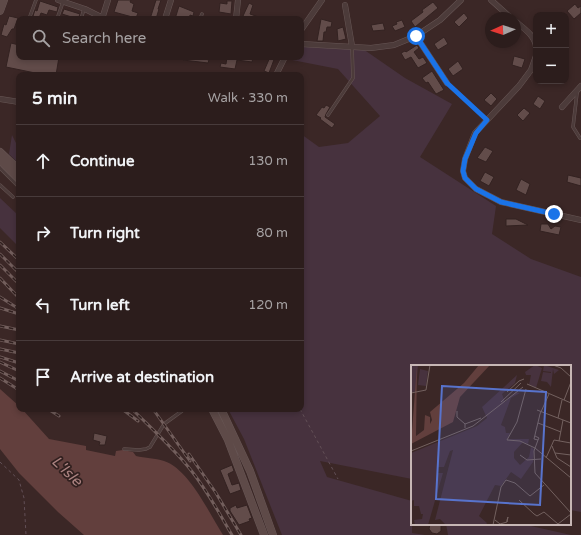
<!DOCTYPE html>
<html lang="en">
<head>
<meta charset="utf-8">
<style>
  body { margin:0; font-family:"Varela Round",sans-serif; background:#382a29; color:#f1f3f6 }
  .controls { position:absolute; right:12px; top:12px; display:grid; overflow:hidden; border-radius:8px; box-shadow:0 2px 6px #0003 }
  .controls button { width:36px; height:36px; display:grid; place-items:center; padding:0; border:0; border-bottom:1px solid #483b3b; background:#2c1d1c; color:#f1f3f6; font:20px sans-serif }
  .compass { position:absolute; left:485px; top:12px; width:36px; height:36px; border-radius:50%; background:#2c1d1c; box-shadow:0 2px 6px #0003; rotate:267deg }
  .stop { position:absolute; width:12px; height:12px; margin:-9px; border:3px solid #1a73e8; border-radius:50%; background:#fff }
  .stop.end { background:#1a73e8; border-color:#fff; box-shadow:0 1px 4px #0008 }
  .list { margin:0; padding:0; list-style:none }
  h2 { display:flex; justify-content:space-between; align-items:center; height:52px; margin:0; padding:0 16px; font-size:17px }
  h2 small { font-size:13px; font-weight:400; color:#a6a2a3 }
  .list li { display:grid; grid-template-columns:26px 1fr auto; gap:12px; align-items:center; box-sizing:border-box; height:72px; padding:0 16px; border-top:1px solid #483b3b }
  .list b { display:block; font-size:15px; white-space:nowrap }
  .list em { font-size:13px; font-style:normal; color:#a6a2a3 }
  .icon { flex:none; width:22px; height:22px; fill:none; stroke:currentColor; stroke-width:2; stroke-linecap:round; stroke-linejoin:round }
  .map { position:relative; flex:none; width:581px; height:535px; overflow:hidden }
  .search { position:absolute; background:#2c1d1c; box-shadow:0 2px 6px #0003; left:16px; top:16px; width:288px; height:44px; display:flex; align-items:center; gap:10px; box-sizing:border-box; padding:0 14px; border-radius:8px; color:#a6a2a3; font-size:15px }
  .panel { position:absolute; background:#2c1d1c; box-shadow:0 2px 6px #0003; left:16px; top:72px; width:288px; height:340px; border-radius:8px }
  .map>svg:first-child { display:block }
  .green { fill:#47323e }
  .water { fill:#623f3d }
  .building { fill:#624c4a; stroke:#332221 }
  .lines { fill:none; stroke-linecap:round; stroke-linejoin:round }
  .lane-casing { stroke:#675655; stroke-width:3.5 }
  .street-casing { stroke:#675655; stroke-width:6 }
  .secondary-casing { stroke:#675655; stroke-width:8 }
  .path { stroke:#624f56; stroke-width:1; stroke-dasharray:3 3; stroke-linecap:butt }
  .lane { stroke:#4c3b3a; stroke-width:2.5 }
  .street { stroke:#4c3b3a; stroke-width:5 }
  .secondary { stroke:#5e4a48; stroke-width:7 }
  .rail-casing { stroke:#725e5c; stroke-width:3 }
  .rail { stroke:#31201f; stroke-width:1.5; stroke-dasharray:4.5; stroke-linecap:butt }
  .route { stroke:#1a73e8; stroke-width:5 }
  .labels { text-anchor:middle; stroke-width:3.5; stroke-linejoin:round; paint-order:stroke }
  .water-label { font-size:15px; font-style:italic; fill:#ab8280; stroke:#31201f }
  .inset-road { fill:none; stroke:#73615f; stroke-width:1 }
  .view { fill:#5873cc; fill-opacity:0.15; stroke:#5873cc; stroke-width:2 }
  .inset-edge { fill:none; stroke:#c7b7b5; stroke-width:2 }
</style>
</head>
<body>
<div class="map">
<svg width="581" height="535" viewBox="0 0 581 535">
  <rect width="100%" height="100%" fill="#3b2726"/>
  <path class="green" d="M301,47L363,49L405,78L452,104L420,157L496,206L492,234L531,259L581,277V512L570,510V366H412V479L320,461L327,477L412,501V533L425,535H282L244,439L228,409H301V134L319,147L348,143L380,116L338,69L287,59L288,57H301Z
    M12,135L19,149V164L9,154Z
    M0,198L19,216V247L0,228Z
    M446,524H522L571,535H448Z"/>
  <path class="water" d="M0,389L19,406V409H22L49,439L86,446V450L115,456L116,451L123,450L133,452L136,456C145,458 155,458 164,461C189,469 209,513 223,535H84L58,512L19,473L0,449Z"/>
  <path class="building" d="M118,0H131L130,2L134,4L132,11L138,13L136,18L114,12Z
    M156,0H161L158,9H159L156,19H150Z
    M40,1L58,7L57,12L49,10L47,15L41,13L39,18L33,16L35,10L37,11Z
    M227,1H232L231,14L219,12L220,3L227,4Z
    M433,2L438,8L415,27L411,21L423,12L422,10Z
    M249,3L253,5L250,14L264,19H250L243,16Z
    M575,4L578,8L581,6V13L574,19L567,11Z
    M179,6L194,12L193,16L190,15L189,19H175Z
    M64,9L80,14L78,19L62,14Z
    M464,13L468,18L459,27L454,22Z
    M9,16L18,18L14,29H12L7,37L1,35L4,24L6,25Z
    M321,19L332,22L331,27H327L326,32H324L323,41H317Z
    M402,20L405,27L395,31L392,26L397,24L396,22Z
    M383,23L385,30L373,31L371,25Z
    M343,27L346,39L338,41L337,29Z
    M444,37L448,44L438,50L434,44Z
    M11,43L19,45V57H59L56,75H45L6,67Z
    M417,45L419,48L414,52L419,59L423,57L427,63L418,68L411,57L405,60L401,53L405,51L406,52Z
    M514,56L525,59L522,68L512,65Z
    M183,57H195L209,60L208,63L183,60Z
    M227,57H253L252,62L237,60L235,69L220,67L221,63L226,64Z
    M270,57H275L269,73L264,71Z
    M458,61L463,69L453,76L448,69Z
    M432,71L444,90L436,94L428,82L426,83L422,78Z
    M491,93L497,99L491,106L484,100Z
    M538,96L545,101L540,109L533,104Z
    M326,105L330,107L326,114L325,117L335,124L332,128L320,119L321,118L316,115L322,107L324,108Z
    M524,108L530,113L523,121L517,115Z
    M485,147L493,151L486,162L477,158Z
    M485,172L494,177L489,186L480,181Z
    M568,175L581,178V186L567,182Z
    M521,179L530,184L526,195L516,190Z
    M506,219H516L528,225L506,226Z
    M541,224H548L551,229L555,226L561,227L559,235L540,231Z
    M94,433L107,436L105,445H99L100,442L93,440Z
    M232,465L234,471L228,474L232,485L239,483L241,490L230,494L220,470Z
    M236,505L237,508L247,505L252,518L249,519L250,521L239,525L230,511V508Z
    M430,524H441V531L437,534L432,533L429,529Z"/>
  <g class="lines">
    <g class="lane-casing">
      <path id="lane" d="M29,19L36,0
        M57,19L63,2
        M81,19L84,9
        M200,19L202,14
        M577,93L573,127L580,138
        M328,115L353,78L352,47
        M0,168L19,187
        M0,185L13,197
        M124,449L139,450L146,449L150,447L164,424L182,411L183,409"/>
    </g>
    <g class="street-casing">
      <path id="street" d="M58,0L85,9L105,19
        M491,0L511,18
        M345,5L352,46
        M102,19L108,0
        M165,19L171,0
        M236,19L238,0
        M515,21C523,28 535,35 536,47
        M301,30L322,0
        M416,36L447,83
        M301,44L371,48L394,45L416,36L440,20L461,0
        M536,56L531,70L519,86L475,133L465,159L463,171L465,178L476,189L501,202L581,220
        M276,75L285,57
        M0,99L19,102
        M562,107L581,86"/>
    </g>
    <g class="secondary-casing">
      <path id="secondary" d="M0,11L4,0
        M0,152L19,170
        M0,160L19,179
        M212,409L228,440L264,535
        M221,409L250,471L273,535"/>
    </g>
    <path class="path" d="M450,86L483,117
      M300,409L338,479
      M0,462L19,480L24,498L26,535"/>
    <use href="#lane" class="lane"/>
    <use href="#street" class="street"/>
    <use href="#secondary" class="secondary"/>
    <g class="rail-casing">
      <path id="rail" d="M0,242L19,260
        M0,254L19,273
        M0,265L19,284
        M0,278L19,298
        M0,297L19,309
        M0,308L19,314
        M0,326L19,330
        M0,340L19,344
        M0,349L19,353
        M0,357L19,363
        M0,362L19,371
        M0,371L19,381
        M0,378L19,390
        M48,409L59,416
        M61,409L62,410
        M122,409L138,421
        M132,409C152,429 173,448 190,469C207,490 219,513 232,535
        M153,409L190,461
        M189,454L216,493L241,535"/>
    </g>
    <use href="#rail" class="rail"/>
  </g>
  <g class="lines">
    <path class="route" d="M416,36L447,83L487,120L476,133L465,159L463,171L465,178L476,189L501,202L554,214"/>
  </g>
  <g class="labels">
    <g class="water-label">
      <text transform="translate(67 471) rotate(44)" y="5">L'Isle</text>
    </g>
  </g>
  <g transform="translate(411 365)">
    <rect width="160" height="160" fill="#3b2726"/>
    <path d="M0,0H7L5,26L0,28ZM124,0L131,3L125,23L118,20L120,10H115L114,7ZM133,0L148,5L143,9L142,4L140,22L136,17L130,16L132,7L140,8V4V7L132,6ZM9,4L17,6L15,21L7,20ZM106,10L104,18L91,29L94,37L105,27L109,28L100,33L90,60L94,62L95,68H99L97,74H118L117,79L112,77L103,87V93L109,100L118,92L120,82L123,84L122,97L110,114L100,107L90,121L84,120L68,151L76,158L75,160H35L29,154L24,155L42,85L39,86L33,102H27L26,108H32L17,160H4L3,155L11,154L12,149H10L8,141H3V135L0,136V88L66,61L76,53L71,42Z" fill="#47323e"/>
    <path d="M6,0L5,71L13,65L14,50L19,52V59L21,55L19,47L53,18L68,0H79L49,32L42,57L0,79Z" fill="#623f3d"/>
    <path class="inset-road" d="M142,0L150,3L160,12M116,19L160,38M115,24L106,57L96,75L109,76L124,83L160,113M96,27L108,16L113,14M0,28L15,25L19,0M153,35L160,17M90,37L110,18M126,45L160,58M46,46V52L54,59V63M147,53L151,35M127,58L150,67M54,59L70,53M124,71L128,73L127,75L123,74L129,49L138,29M127,75L123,86L124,108L160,148M148,76L152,55M141,81L146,93L160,102M0,86L62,61L112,22M144,88L160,90M109,90L116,95L130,94M135,93L143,75L160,78M108,135L123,149L126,151L133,147L147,159M84,155L89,159L96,157L97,152L96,155V157M147,159L160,149M82,160L90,122L95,115L104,118L119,131L133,120"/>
    <path class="view" d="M31,21L135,27L129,140L25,134Z"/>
    <rect width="160" height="160" class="inset-edge"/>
  </g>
</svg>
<div class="controls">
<button>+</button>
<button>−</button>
</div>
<svg class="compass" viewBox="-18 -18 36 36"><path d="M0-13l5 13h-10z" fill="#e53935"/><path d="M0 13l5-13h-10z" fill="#a6a2a3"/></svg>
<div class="stop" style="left:416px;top:36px"></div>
<div class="stop end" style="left:554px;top:214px"></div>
<div class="search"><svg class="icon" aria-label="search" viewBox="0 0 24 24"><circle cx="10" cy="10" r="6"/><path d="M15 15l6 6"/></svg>Search here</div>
<section class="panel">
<h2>5 min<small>Walk · 330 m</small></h2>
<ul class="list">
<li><svg class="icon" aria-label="ahead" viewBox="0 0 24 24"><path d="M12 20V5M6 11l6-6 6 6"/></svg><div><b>Continue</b></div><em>130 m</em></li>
<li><svg class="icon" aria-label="right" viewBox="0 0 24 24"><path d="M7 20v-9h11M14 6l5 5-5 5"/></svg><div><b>Turn right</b></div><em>80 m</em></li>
<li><svg class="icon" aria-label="left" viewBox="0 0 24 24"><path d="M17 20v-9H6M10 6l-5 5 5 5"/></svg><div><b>Turn left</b></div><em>120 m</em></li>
<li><svg class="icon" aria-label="arrive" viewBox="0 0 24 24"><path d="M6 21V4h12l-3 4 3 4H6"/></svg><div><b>Arrive at destination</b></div></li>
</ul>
</section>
</div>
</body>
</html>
